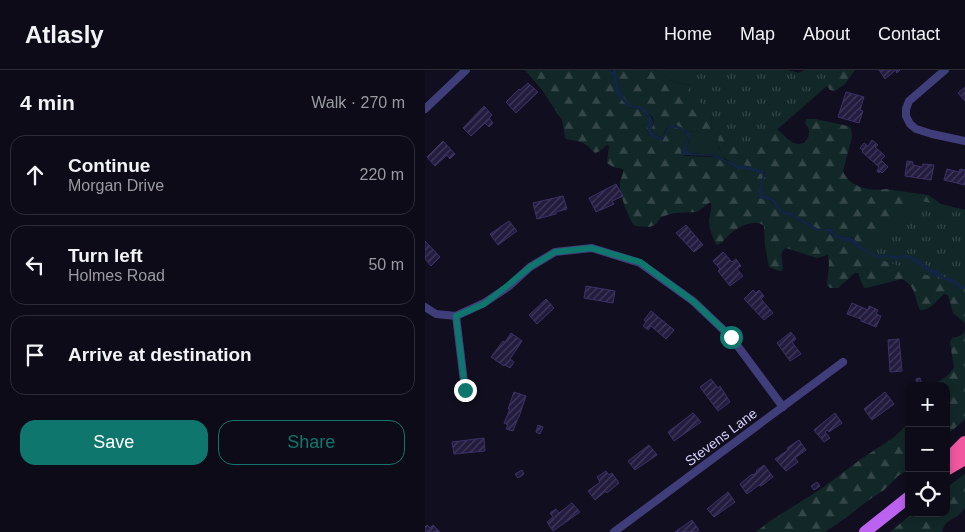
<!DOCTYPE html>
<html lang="en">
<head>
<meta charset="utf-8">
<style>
  body { margin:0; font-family:Arial,sans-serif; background:#1b1924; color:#f1f3f6 }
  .controls { position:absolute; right:15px; bottom:15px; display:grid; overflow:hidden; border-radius:10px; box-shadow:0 2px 8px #0003 }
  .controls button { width:45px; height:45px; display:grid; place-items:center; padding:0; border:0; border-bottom:1px solid #2d2b36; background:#0d0b17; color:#f1f3f6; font:25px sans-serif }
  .stop { position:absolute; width:15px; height:15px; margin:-11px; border:4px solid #0f766e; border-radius:50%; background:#fff }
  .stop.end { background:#0f766e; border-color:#fff; box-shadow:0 1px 5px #0008 }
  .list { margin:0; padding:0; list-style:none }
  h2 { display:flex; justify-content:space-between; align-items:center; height:65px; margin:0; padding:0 20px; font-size:21px }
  h2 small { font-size:16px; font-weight:400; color:#9a9ba1 }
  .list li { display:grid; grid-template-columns:32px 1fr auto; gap:15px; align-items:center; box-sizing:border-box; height:80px; margin:0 10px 10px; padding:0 10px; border:1px solid #2d2b36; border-radius:15px }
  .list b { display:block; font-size:19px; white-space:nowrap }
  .list p { margin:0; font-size:16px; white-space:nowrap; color:#9a9ba1 }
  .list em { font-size:16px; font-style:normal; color:#9a9ba1 }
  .actions { display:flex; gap:10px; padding:15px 20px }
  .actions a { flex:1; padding:11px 0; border:1px solid #0f766e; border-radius:15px; text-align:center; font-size:18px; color:#0f766e }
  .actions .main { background:#0f766e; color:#fff }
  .icon { flex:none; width:28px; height:28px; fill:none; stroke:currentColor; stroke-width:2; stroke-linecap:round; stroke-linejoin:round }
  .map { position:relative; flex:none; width:540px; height:462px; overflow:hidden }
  header { display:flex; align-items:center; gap:30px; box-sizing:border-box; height:70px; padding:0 25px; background:#0d0b17; border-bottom:1px solid #2d2b36 }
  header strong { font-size:24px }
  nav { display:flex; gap:28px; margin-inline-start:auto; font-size:18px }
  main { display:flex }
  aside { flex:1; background:#0d0b17 }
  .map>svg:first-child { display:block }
  .grass { fill:#122828 }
  .forest { fill:url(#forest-firs) }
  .park { fill:url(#park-tufts) }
  .water { fill:#122644 }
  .building { fill:url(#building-hatch); stroke:#3c3168 }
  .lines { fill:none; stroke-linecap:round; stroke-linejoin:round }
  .street { stroke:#403e7a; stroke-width:8 }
  .primary { stroke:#bc62f1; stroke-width:12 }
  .highway { stroke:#f0579f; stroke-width:14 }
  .route { stroke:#0f766e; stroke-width:6 }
  .labels { text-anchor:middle; stroke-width:4; stroke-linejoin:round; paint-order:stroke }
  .street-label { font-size:14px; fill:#d6d1fb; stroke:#110f1f }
</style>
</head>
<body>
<header>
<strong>Atlasly</strong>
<nav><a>Home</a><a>Map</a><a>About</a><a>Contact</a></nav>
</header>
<main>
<aside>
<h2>4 min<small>Walk · 270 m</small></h2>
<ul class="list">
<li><svg class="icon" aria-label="ahead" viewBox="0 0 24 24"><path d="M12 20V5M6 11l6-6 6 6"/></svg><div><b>Continue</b><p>Morgan Drive</p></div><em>220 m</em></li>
<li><svg class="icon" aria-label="left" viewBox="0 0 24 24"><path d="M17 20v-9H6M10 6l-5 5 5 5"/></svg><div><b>Turn left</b><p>Holmes Road</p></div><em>50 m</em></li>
<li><svg class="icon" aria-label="arrive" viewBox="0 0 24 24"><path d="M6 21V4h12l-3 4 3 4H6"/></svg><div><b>Arrive at destination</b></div></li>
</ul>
<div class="actions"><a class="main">Save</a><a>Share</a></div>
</aside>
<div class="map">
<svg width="540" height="462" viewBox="0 0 540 462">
  <defs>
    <pattern id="forest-firs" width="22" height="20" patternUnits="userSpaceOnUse" patternTransform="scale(1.25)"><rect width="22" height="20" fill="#122828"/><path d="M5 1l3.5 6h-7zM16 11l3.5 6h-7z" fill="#344648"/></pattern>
    <pattern id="park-tufts" width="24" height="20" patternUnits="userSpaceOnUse" patternTransform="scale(1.25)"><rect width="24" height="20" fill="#122828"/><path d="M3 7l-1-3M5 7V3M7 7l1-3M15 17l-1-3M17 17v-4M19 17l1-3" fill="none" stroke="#344648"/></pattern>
    <pattern id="building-hatch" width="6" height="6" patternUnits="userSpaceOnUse" patternTransform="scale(1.25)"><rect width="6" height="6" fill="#231c3e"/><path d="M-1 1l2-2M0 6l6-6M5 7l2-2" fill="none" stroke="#423c5b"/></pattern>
  </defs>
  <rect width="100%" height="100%" fill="#110f1f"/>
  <path class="grass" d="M234,0H330L367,11L293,77L301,90L290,85L264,83L262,79L264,68L263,62L265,61L280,64L286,59L287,44L265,14C253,15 240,10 234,0Z"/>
  <path class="forest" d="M100,0H183L186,3L203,37L214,39L223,47V63L237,71L245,58C252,57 265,61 262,71C261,75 258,79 256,82L259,86L289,87L306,95L312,99H320L333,102L337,104L338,106L334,117V127L337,129L344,130L363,145L368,147L391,161H403L408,166L427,173L434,179L455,189L529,214L535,219H540V256L539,252L528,243L523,225L519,224C512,230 505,241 495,240C489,228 492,217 477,209L441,218H439L433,203H430L413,218H405L402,215L404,194L403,185L392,188L389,187L361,178C352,184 360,193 357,201H354L344,197L340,175L339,156C330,148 313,157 305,164C300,168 298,173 292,175C288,169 284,158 284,150C285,144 287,139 286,133H284L272,142L249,143L236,147L231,154L225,157L210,156C204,150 194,123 195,114C195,108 199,105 198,99L188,97L182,93L184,76L182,75C166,89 172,81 158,73C153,71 147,70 141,69L140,67L137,50L117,20Z
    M191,0H234C241,11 256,16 269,14L287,44L286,59L280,64L265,61L263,62L251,55H246L241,59L237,68C216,59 234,57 227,47C222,40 212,38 206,35C195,29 193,11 191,0Z
    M362,0L373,3L381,0H430L420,14L410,21L405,20L400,13L384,12Z
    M382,49H390L423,56L426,58L427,67L418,101C423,117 447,122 461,119L503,125L516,134L540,140V216L440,180L427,167L413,166L404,158L398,160L393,159L365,142L358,141L348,128L338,124L337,111L340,106V102C333,100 327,97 320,96C317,95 314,95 312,95C299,91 291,79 294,66C308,58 333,58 349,57C356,61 360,68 367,72C375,77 384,72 384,63C385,59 382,56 380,53Z
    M540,260V349L521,366V316H508V315L522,306L529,298L525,272L527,268C532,267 538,266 540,260Z
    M484,353V399L473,406L459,420L441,432L422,447L400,462H331L345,451L396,419L436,389L468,368Z
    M540,404V438C537,441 534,445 531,447C523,451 519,453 517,462H465L488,443H521V418Z"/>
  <path class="park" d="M265,0H362L373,3L381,0H420L347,64L325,86L265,21Z
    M497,131L540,140V218L436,183Z"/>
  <path class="water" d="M183,0H185L187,2L188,0H191C193,11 195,30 207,35C210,37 211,36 214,36C218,37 224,43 226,47C233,58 217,60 237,68L242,59L246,55C253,55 259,58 264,63V68L262,79L264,83L290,85L312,95H319L339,101L340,106L337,111L338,124L348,128L358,141L365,142L393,159L398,160L404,158L413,166L426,167C437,175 438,181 452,185C456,186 460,184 464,185C468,185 467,186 471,186C474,186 477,185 479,185C489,185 501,193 506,200L511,199L519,207L530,209L534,214L540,216V219H535L529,214L508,205L483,188L469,189L462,187L452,188L434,179L427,173L411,168L403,161H391L368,147L357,143L346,131C342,128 337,131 334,127V117L338,106L337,104L320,99H312L306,95L287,86L257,85L256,82C258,79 261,75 262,71C265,61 252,57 245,58L237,71C220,64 223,65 223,47L214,39L203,37L191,24L188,6Z"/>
  <path class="building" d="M454,0H475L472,3L471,0L460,9Z
    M103,13L113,22L91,43L81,32L94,19L95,20Z
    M540,17V31L533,23Z
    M421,22L439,27L435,40L438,41L434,53L413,47Z
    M59,36L67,45L64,48L68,53L64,57L60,53L46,66L38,58Z
    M447,70L453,75L450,77L460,86L456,90L463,97L457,103L455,101L454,103L452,101L454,97L437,82L438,81L435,78L439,73L443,76Z
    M18,71L30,84L25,89L22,85L10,96L2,87Z
    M482,91L488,92V95L497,97L498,94L509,95L506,110L480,106Z
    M522,99L534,102L535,99L540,100V115L519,110Z
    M191,114L198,126L187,131L189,134L171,142L164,128Z
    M138,126L142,139L131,142V144L112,149L108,133Z
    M84,151L92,161L73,175L65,164Z
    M261,155L278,175L269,182L251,163Z
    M0,171L15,187L6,196L0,189Z
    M298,182L307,192L311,189L316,196L312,199L318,206L305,216L293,201L295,199L288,191Z
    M161,216L190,221L188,233L159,228Z
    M328,220L331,223L334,220L339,226L336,229L348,243L339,250L319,229Z
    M121,229L129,238L112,254L104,245Z
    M427,233L443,240L444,236L453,240L451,244L456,246L451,257L436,251V249L422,244Z
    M226,241L249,260L241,269L226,256L223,260L218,256L221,252L219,250Z
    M366,262L371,269L367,272L376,284L365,291L352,273Z
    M86,263L97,271L85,289L89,292L85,298L80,295L79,296L66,287L78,271L80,272Z
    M474,269L477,301L465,302L463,270Z
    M495,308L497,314L492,315L491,309Z
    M286,309L293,318L295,316L305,332L293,341L275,317Z
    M89,322L101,326L94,347L93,348L88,361L81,359L83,355L79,353L85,339H83Z
    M460,322L469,334L447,350L439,339Z
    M268,343L276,352L249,371L243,362Z
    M410,343L417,353L404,362L402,360L400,362L405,368L399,372L389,360Z
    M113,355L118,357L115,364L111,362Z
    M59,368L60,381L29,384L27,372Z
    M374,370L381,380L370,388L373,392L361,401L350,389L363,380L362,378Z
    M224,375L232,385L210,400L203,391Z
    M339,395L348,407L336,416L334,415L322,424L315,414L327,404L328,405L332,402L331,401Z
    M97,400L99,404L93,408L90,404Z
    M181,401L184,405L187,403L194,413L182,423L181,421L170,430L163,421L175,412L172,407Z
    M392,412L395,416L389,420L386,416Z
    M303,422L310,432L289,447L282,439Z
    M147,433L155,442L128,461L122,452L128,447L125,443L131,439L134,443Z
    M267,450L274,460L271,462H250Z
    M2,455L5,458L8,455L15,462H0V457Z"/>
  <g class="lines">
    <path class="street" d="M520,0L484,31L481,39V46L485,54L491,59L507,64L540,71
      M0,39L41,0
      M0,237L11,244L31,246L59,233L83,217L105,197L130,182L167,178L215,193L268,231L306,267L358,337
      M31,246L40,320
      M189,462L418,292"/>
    <path class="primary" d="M440,462L484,427"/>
    <path class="highway" d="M521,392L540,373
      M521,399L540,388"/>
  </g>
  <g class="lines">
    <path class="route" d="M40,320L31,246L59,234L82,216L105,197L130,182L166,178L215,192L268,231L306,267"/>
  </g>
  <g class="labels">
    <g class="street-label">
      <text transform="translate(296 367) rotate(-37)" y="5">Stevens Lane</text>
    </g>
  </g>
</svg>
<div class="controls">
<button>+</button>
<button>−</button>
<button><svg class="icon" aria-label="locate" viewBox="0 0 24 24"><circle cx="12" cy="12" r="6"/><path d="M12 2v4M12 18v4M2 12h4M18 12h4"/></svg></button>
</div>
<div class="stop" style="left:306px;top:267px"></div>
<div class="stop end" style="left:40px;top:320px"></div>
</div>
</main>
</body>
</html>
